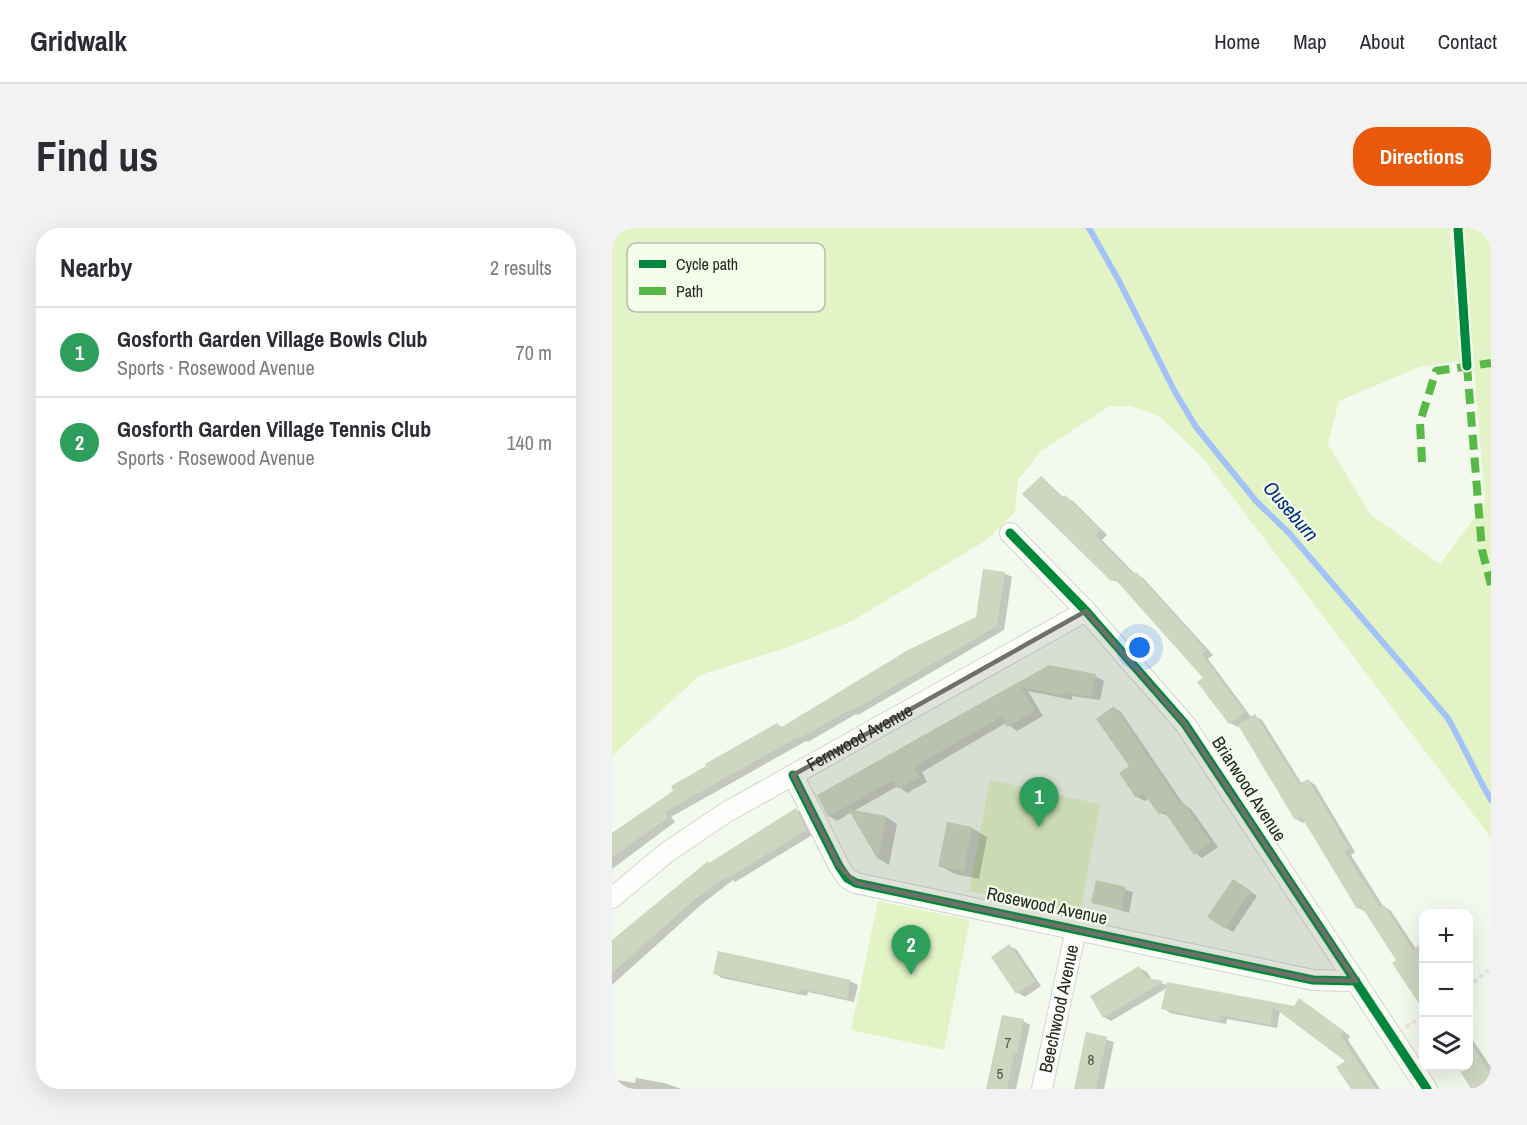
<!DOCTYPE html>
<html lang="en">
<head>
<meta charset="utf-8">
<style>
  body { margin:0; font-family:"Archivo Narrow",sans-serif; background:#f2f2f3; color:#2b2b33 }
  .controls { position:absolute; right:18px; bottom:18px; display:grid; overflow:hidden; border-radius:12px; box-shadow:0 6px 24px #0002 }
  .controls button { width:54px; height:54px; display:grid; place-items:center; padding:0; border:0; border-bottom:2px solid #e1e1e2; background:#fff; color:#2b2b33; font:30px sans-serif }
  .you { position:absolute; left:528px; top:420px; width:21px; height:21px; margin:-15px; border:4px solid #fff; border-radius:50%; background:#1a73e8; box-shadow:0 0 0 9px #1a73e833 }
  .badge { display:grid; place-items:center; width:39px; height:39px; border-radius:50%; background:#ea580c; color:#fff; font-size:20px; font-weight:700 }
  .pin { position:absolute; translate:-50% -50px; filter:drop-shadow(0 2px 3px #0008) }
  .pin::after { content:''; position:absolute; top:32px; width:21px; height:18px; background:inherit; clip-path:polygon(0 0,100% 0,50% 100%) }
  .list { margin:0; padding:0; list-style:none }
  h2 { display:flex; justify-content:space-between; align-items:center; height:78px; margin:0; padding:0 24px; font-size:26px }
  h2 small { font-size:20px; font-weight:400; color:#7c7c81 }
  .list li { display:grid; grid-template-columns:39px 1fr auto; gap:18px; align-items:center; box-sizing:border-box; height:90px; padding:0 24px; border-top:2px solid #e1e1e2 }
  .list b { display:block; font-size:22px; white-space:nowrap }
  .list p { margin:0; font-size:20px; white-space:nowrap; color:#7c7c81 }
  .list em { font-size:20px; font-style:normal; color:#7c7c81 }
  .icon { flex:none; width:33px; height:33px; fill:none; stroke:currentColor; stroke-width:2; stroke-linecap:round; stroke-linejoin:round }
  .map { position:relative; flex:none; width:879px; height:861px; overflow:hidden; border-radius:24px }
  header { display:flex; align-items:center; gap:36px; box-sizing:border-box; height:84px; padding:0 30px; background:#fff; border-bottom:2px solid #e1e1e2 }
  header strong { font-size:28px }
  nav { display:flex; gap:33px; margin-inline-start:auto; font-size:21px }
  .intro { display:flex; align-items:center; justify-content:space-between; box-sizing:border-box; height:144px; padding:0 36px }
  h1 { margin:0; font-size:42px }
  .button { padding:15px 27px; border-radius:24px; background:#ea580c; color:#fff; font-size:21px; font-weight:700 }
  main { display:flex; gap:36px; padding:0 36px }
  aside { flex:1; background:#fff; border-radius:24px; box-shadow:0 6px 24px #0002 }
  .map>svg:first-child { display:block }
  .green { fill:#e2f4c5 }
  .shadow { fill:#0003 }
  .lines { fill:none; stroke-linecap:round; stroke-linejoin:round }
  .stream { stroke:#a3c3f8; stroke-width:6 }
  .building { fill:#ced6c0 }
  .service-casing { stroke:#d2d6ce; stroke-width:12 }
  .minor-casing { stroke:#d2d6ce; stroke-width:22 }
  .path { stroke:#e5e6e2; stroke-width:4; stroke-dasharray:4.5 3; stroke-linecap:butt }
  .service { stroke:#fdfefc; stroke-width:9 }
  .minor { stroke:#fdfefc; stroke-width:20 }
  .quiet { stroke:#58b947; stroke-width:8; stroke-dasharray:15 8; stroke-linecap:butt }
  .cycleway-casing { stroke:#f5fdea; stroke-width:13 }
  .cycleway { stroke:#00873e; stroke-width:9 }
  .marked { fill:#6d7169; fill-opacity:0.2; stroke:#6d7169; stroke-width:4.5; stroke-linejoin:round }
  .labels { text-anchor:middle; stroke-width:4.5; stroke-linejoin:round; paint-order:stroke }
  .number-label { font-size:15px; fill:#4f5449 }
  .street-label { font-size:18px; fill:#252821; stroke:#f5fdea }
  .water-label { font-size:20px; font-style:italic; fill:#002d86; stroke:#f5fdea }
  .key { fill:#f5fdea; stroke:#b7bdae; stroke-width:1.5 }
  .key-label { font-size:16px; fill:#252821 }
</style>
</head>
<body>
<header>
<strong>Gridwalk</strong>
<nav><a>Home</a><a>Map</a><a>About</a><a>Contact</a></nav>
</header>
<div class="intro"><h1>Find us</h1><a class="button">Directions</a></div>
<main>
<aside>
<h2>Nearby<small>2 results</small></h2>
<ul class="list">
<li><span class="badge" style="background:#2e9e5b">1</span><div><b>Gosforth Garden Village Bowls Club</b><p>Sports · Rosewood Avenue</p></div><em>70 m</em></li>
<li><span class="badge" style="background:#2e9e5b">2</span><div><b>Gosforth Garden Village Tennis Club</b><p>Sports · Rosewood Avenue</p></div><em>140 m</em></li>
</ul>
</aside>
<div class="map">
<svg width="879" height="861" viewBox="0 0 879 861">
  <rect width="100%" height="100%" fill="#f4f9ee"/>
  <path class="green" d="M0,0H838L848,133L808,139L727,173L716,216L758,286L828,336L873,275L851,0H879V610L591,230L547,188L519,178H498L429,223L406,252L403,284L376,311L240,393L177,419L88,447L0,528Z
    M378,552L488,576L468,685L357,663Z
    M266,673L358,692L332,822L239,802Z"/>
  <path class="shadow" d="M430,249L452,270L461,273L495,307L490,312L523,346L531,350L601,427L596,431L640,490L643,488L650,492L690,556L696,552L703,557L743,624L739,627L771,678L779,683L804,721L786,733L754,684L746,680L694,593L691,595L684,591L628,497L626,499L618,495L593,450L509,355L500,352L412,266Z
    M392,345L400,349L392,402L246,487L244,486L196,514L194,513L59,589L63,594L0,641V605L165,496L171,500L365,390Z
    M437,438L483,448L492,453L488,472L460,468V472L416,463L431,488L405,503L394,495L310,544L315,554L295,565L286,558L242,583L274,589L285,596L277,637L267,631L240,584L225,593L217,588Z
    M502,480L509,484L572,577L579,581L606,619L590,630L583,625L557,588L548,585L537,570L533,573L525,569L520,538Z
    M184,582L192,586L202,606L123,654L121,652L90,676L0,757V714L96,634L99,636Z
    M336,595L360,600L375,609L367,651L343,646L328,638Z
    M485,654L521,664L517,685L481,674Z
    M629,657L645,668L621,704L614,700Z
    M397,718L405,722L429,758L413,769L406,765L381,729Z
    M527,740L535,744L540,752L555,757L682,780L695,777L738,808L736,812L768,861H740L736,833L668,783L665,800L615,791L614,796L558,785L551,780L555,760L499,793L492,789Z
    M103,746L238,753L246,757L242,774L196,764L195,768L110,750Z
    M411,793L418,797L404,861H376Z
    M856,805L879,839V861H862L856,838Z
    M475,806L502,814L492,861H463Z
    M24,850L52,855L70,861H0V851L23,855Z"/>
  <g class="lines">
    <path class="stream" d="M477,0L506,51L563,164L584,199L644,273L677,305L835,489C851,516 863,545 879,572"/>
  </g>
  <path class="building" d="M429,248L450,270L453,267L489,302L483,307L521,346L524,344L594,422L590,426L633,484L617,496L585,454L591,450L502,350L499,353L410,266Z
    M371,341L393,344L385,398L238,484L237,482L187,511L186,509L53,584L56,590L0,629V605L61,563L59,558L94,538L93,536L165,495L168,500L296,422L364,389Z
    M437,437L484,446L479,469L452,464V468L409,459L423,483L395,499L389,489L302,539L308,549L286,561L281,552L216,589L205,567Z
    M502,478L569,577L572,575L599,615L582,627L552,583L547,587L532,565L524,570L507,545L517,538L484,491Z
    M643,486L687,556L696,551L737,620L732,623L768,679L772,677L801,721L812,714V783L780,735L784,732L749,678L745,681L689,588L683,592L626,497Z
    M184,580L195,602L115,651L114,649L82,672L0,745V712L96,633L97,635Z
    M236,581L274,588L266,632Z
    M335,594L360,599L352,643L326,639Z
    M621,651L639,663L613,701L595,689Z
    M484,652L514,659L509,682L479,675Z
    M397,716L423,753L404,766L379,729Z
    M106,723L239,752L235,771L188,761L187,765L101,746Z
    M527,738L534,750L552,753L491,790L478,768Z
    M555,754L682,778L687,770L732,803L729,807L764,861H739L724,839L733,833L661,779L658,797L608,787L607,793L549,781Z
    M390,787L412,791L405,826H402L395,861H374Z
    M474,804L495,809L484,861H462Z
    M856,811L879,846V861H859L845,838H856Z"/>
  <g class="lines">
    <g class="service-casing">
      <path id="service" d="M846,0L855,138"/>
    </g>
    <g class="minor-casing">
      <g id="minor">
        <path d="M398,305L474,383L573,496L815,861"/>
        <path d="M181,547L227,638L235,650L244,655L701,752L744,753"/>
        <path id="s1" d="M0,670L54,625L113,585L474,383"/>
        <path id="s2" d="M430,861L464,701"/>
      </g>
    </g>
    <path class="path" d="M856,759L879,740
      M794,799L812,788"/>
    <use href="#service" class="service"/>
    <use href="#minor" class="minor"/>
    <path class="quiet" d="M855,138L870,322L879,357
      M810,234L808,194L824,143L879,135"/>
    <g class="cycleway-casing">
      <path id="cycleway" d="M846,0L855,138
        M398,305L474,383L573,496L815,861
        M181,547L227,638L235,650L244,655L701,752L744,753"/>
    </g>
    <use href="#cycleway" class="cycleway"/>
  </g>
  <path class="marked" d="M474,383L573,496L744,753L701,752L244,655L227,638L181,547Z"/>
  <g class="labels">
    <g class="number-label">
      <text x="396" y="820">7</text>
      <text x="479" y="837">8</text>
      <text x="388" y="851">5</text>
    </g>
    <g class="street-label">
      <text dy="6" stroke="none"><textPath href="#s1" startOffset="296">Fernwood Avenue</textPath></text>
      <text transform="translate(637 561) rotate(57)" y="6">Briarwood Avenue</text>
      <text transform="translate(435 678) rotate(12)" y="6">Rosewood Avenue</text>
      <text dy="6" stroke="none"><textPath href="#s2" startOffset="82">Beechwood Avenue</textPath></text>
    </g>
    <g class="water-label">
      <text transform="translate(679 283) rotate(49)" y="7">Ouseburn</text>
    </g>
  </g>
  <rect x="15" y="15" width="198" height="69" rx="9" class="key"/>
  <rect x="27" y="32" width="27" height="8" fill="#00873e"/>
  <rect x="27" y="59" width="27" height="8" fill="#58b947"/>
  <g class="key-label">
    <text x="64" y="42">Cycle path</text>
    <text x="64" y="69">Path</text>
  </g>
</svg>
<div class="controls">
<button>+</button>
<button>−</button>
<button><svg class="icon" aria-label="layers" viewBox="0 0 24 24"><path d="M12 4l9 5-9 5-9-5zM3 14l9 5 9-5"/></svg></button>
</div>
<div class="you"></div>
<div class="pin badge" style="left:427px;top:599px;background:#2e9e5b">1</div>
<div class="pin badge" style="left:299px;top:747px;background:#2e9e5b">2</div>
</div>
</main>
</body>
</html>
